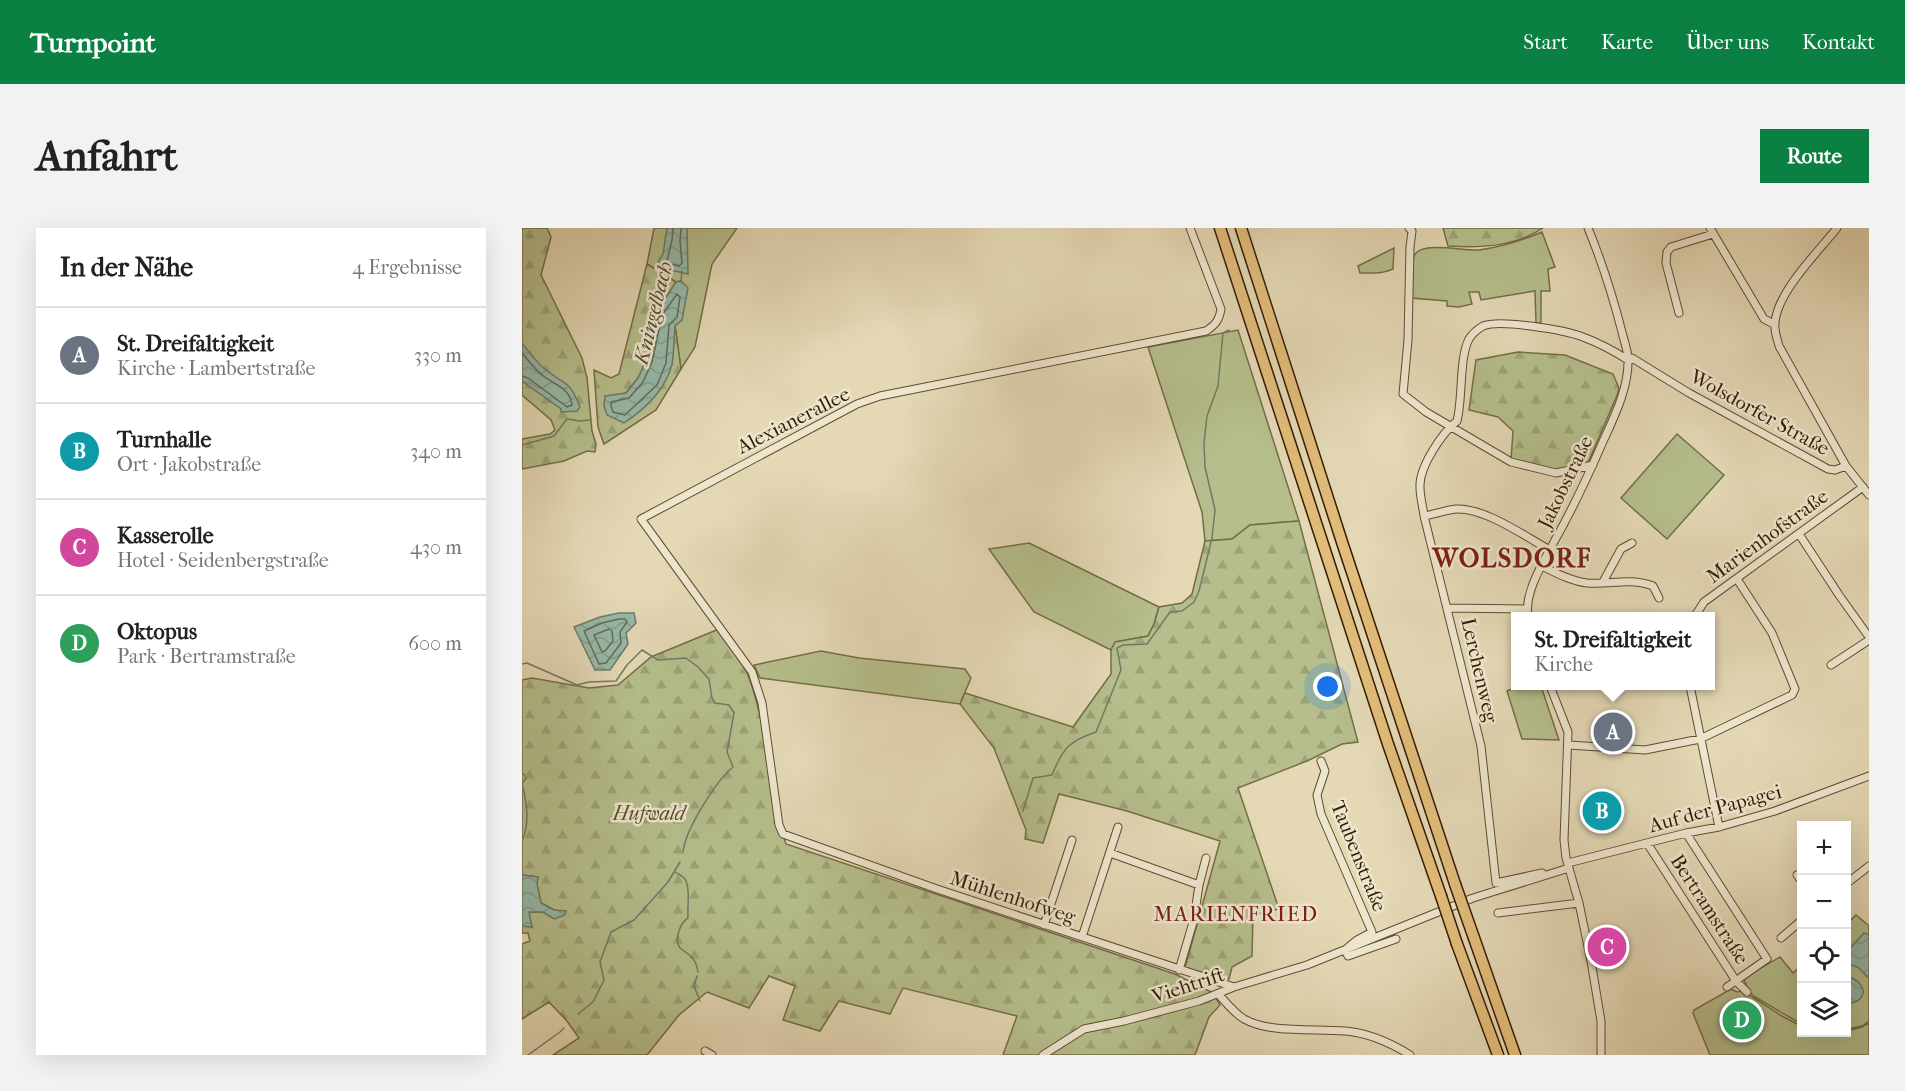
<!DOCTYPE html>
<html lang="de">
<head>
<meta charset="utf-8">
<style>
  body { margin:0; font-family:"IM FELL French Canon",serif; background:#f2f2f2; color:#222 }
  .controls { position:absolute; right:18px; bottom:18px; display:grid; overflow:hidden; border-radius:0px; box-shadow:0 6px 24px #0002 }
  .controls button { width:54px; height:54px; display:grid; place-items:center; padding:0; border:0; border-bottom:2px solid #e0e0e0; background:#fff; color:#222; font:30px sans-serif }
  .you { position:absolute; left:806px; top:459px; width:21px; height:21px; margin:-15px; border:4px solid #fff; border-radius:50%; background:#1a73e8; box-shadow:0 0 0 9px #1a73e833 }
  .badge { display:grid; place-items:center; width:39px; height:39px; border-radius:50%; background:#0b8043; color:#fff; font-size:20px; font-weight:700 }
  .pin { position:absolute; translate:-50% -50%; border:3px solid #fff; box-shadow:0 2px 6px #0006 }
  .popup { position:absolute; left:989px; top:384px; width:204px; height:78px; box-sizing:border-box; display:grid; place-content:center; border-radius:0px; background:#fff; filter:drop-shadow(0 2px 4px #0005); font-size:20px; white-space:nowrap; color:#767676 }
  .popup b { font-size:22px; color:#222 }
  .popup::after { content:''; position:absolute; left:50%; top:100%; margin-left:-12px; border:12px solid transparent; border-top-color:#fff }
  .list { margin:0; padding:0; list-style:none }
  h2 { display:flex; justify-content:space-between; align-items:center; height:78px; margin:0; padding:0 24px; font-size:26px }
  h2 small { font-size:20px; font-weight:400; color:#767676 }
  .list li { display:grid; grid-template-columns:39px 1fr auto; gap:18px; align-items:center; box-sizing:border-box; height:96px; padding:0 24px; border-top:2px solid #e0e0e0 }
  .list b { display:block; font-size:22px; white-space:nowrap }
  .list p { margin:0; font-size:20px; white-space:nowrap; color:#767676 }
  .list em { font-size:20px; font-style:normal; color:#767676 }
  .icon { flex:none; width:33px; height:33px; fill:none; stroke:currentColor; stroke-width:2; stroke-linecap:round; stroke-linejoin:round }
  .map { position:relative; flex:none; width:1347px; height:827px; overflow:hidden; border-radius:0px }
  header { display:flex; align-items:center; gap:36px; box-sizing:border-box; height:84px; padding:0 30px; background:#0b8043; color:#fff }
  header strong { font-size:28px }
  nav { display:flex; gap:33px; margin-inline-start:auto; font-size:21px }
  .intro { display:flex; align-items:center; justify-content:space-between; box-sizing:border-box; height:144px; padding:0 36px }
  h1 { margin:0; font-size:42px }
  .button { padding:15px 27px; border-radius:0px; background:#0b8043; color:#fff; font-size:21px; font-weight:700 }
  main { display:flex; gap:36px; padding:0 36px }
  aside { flex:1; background:#fff; border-radius:0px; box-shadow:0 6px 24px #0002 }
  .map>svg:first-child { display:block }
  .green { fill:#b5be8c; stroke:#756d46; stroke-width:1.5 }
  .forest { fill:url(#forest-firs); stroke:#756d46; stroke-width:1.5 }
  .water { fill:url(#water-waves); stroke:#6f7b66; stroke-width:1.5 }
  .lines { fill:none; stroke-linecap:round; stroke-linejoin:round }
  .shore { stroke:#666b55; stroke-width:1.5 }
  .stream { stroke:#6f7b66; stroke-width:1.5 }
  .minor-casing { stroke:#614b2d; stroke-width:9 }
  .highway-casing { stroke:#351c00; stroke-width:13 }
  .minor { stroke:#ede6cf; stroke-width:7 }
  .highway { stroke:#e2bc7a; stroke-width:10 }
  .highway-bridge-casing { stroke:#351c00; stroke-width:13; stroke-linecap:butt }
  .highway-bridge { stroke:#e2bc7a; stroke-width:10 }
  .labels { text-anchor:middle; stroke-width:5; stroke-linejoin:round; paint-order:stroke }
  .street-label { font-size:20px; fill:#351c00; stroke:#ede6cf }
  .park-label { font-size:20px; font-style:italic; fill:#5b4d2a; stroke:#ede6cf }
  .water-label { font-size:21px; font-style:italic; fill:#524b33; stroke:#ede6cf }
  .neighbourhood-label { font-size:21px; letter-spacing:1.5px; fill:#7a1f14; stroke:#ede6cf }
  .district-label { font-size:26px; font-weight:bold; letter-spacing:1.5px; fill:#7a1f14; stroke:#ede6cf }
</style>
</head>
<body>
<header>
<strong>Turnpoint</strong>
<nav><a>Start</a><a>Karte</a><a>Über uns</a><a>Kontakt</a></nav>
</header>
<div class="intro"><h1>Anfahrt</h1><a class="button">Route</a></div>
<main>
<aside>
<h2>In der Nähe<small>4 Ergebnisse</small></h2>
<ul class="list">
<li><span class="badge" style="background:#6b7280">A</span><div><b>St. Dreifaltigkeit</b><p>Kirche · Lambertstraße</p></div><em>330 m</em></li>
<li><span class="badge" style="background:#0f9aa8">B</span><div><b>Turnhalle</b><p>Ort · Jakobstraße</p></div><em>340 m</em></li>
<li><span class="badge" style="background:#d1479c">C</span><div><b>Kasserolle</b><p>Hotel · Seidenbergstraße</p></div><em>430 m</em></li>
<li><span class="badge" style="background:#2e9e5b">D</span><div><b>Oktopus</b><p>Park · Bertramstraße</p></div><em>600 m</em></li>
</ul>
</aside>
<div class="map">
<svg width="1347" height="827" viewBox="0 0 1347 827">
  <defs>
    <pattern id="forest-firs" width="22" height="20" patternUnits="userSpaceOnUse" patternTransform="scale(1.5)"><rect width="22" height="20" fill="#b5be8c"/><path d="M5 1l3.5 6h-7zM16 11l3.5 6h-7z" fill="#9ca377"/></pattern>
    <pattern id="water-waves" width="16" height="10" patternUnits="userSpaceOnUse" patternTransform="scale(1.5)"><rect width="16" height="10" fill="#96baaa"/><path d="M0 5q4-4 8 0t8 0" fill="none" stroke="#829f90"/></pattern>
  </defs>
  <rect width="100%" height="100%" fill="#e4d8b5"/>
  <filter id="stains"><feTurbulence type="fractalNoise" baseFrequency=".00333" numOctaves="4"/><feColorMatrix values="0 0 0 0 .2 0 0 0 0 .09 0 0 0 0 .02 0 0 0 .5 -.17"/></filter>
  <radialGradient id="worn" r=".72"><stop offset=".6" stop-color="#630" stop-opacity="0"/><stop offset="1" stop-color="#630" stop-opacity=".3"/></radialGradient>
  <path class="green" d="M132,0H215L190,36L173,119L159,141L153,98L159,53L154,54L125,36Z
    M1020,4L1033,39L1026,41L1028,63H1019V95H1014L1013,63L959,72L957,64H947L950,76L937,79L925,78V73L889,70C889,59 887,32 894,25C904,14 942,23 957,22C980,19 999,13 1020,4Z
    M872,20L871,41C860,46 850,45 838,45L836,38Z
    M716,102L777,293L728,297L710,311L683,313L680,284L626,119Z
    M1155,206L1202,247L1145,311L1099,270Z
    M507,315L637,379L632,396L626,408L594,414L589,422L512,384L467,321Z
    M299,423L337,430L443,441L449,450L438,476L238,450L232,437Z
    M997,458H1019L1037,512L1000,511L985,463Z
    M1334,687L1347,698V793L1340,798L1325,801V696Z
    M1258,729L1271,745L1279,738V796L1233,769L1224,761V756L1221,750Z
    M1209,761L1215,764L1221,763L1260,788L1279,798L1280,804H1324L1325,803L1340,799L1347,795V827H1188L1171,785L1172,782Z"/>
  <path class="forest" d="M0,0H25L29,9L19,47L60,130L65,150L70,203L74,216L73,224L65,223L42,233L0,241V211L28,206L33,202L29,192L0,167Z
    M921,0H1021C993,19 958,20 926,18Z
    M125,36L154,54L134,85L124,133L116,150L104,165L82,178L150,137L153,98L159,141L134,182L82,216L76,199L72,142L89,150L97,146Z
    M996,124L1043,127L1091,146L1097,160L1096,165L1066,235L1034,242L989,232L991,203L976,189L947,182L954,132Z
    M777,293L836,514L820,516L785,533L716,560L757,681L731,687L730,728L710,739L707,751L663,740L698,613L605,583L537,566L521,615L503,611L504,602L472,520L438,476L443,465L551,499L589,446V422L593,414L626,408L632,396L637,379L660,375L670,366L683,313L710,311L728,297Z
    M197,401C205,411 216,423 221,435C247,492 244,557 264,616L653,746L691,765L698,777L687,789L673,827H481L495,788L381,760L368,786L317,773L298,803L261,792L273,758L247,748L227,780L185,764L157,787L125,827H31L57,810L45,793L27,774L0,791V716L8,713L6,705H0V698H9L7,684H44L32,682L19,675L15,656L16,649L0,647V452L10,450L67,460L96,457L129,429Z"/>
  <path class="water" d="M145,0H165L166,46L145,41L136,34L141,26Z
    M159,53L166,60L160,92L153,98C152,110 152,124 150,136C144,161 123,181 102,195L85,187L82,178L83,168L104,165L116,150L124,133L134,85L154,54Z
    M0,115C7,124 14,134 23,141C42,158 47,150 58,179L55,183L39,184V181L0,153Z
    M97,385H112L114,395L104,405L106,416L88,442H73L52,399L78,389Z
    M0,647L16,649L15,656L19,675L32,682L44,683L43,687L32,691L21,684H7L10,699L0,698Z
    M1342,705L1347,707V747L1345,749C1337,739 1337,739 1325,736V717L1329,719Z
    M1325,748C1346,755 1347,773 1325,776Z"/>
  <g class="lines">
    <path class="shore" d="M151,0L150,12L145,33L148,36L157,38L160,35L158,13L159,0
      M155,66L158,69L155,89L147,97L144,135L135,157L103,187L91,184L89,178V174L107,170L121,154L130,134L140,87Z
      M0,125C6,132 13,141 20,147C33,157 48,160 50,177L45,179L6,150L0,148
      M97,391H103L105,394L98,404L99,415L84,435L77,436L62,403L80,395Z
      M87,401L90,403L91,413L83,423L80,424L72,407Z"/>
    <path class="stream" d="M159,53L160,43
      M0,217L32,208L45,191L58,193L68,192
      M0,436L5,435L55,457L67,454L94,453L105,437L120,422L136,432L164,430L176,439L187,451L190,470L193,475L207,477L212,485L205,524L211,539C194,553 163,602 161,624
      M0,546H2L4,550L0,556C5,575 8,595 0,613
      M501,583L511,550L530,547C541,520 547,513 574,504L599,442L595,420L601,417L625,416L648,384L660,383L672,374L677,363L690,310L693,282L683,239L682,215L685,188L696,158L701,105L707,102
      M153,644C156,646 159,647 162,650C169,658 165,680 166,690C158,695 151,713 159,721C163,724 171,728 173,734C175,737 175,740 176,744
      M175,748L172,758L178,773
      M56,786L71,774L82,752L78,734L89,704L112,692L146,654L158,634
      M6,827L38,804L42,800"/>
    <g class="minor-casing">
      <path id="minor" d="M668,0L699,81C697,93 693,97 684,103L358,168L335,176L119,291L230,444L240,475L257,597L261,606L415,661L712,759
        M887,0L890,3L888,19L886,112L881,166L904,184L989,234L1034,245L1071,237
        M1188,0L1242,91L1252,96
        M1315,0C1296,24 1255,64 1253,95C1252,103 1255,110 1257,118L1324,238L1347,267
        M1157,85L1144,35L1145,24L1149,19L1191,6
        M902,288C913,286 924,282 934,281C964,280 1002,308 1028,322
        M1277,306L1317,367L1347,409
        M1020,338C1034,345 1049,353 1065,355C1088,357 1108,349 1131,358L1137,370
        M1081,354L1099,321L1110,315
        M927,380L1005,381
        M1006,388C1002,364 1022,333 1033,312C1050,282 1065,250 1079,218C1091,191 1107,161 1106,131C1106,123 1102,113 1100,104C1091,69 1080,34 1066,0
        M1173,388L1182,374L1341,259
        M1309,437L1347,412
        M1028,458L1046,504L1042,612L1044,630L1057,675L1069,733L1079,793V827
        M1168,458L1197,599
        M1047,517L1123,522L1178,511L1270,467L1273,461L1250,405L1215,351
        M799,533L803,543L795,567L799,586L850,704L835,712L823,722L826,728L874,711
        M1164,605L1245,731L1205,759
        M1125,615L1214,753L1225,764
        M588,625L677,657
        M1046,635L1164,605L1197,599L1253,583L1347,548
        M1022,647L1020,645L974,655L959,518L902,288C901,279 898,269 898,259C897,239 920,205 935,193C941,170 937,130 947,111C950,106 956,101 961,98C978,91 1043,102 1061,109C1077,115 1092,123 1106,132L1110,130L1167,165L1306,241L1313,242L1324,238
        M1275,647L1280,654
        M1324,656L1347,638
        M976,685L1057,675
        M522,697L550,612
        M560,709L596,599
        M1259,710L1280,692
        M657,742L672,691L677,657L684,630
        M696,766C704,774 712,785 722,791C749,806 793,800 823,803C846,805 869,815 888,827
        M183,823L190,827
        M521,827L562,801L602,793L677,773L712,759L785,737L951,670L1047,640"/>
    </g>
    <g class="highway-casing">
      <path id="highway" d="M698,0L866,516L919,668
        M719,0L820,314L933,656
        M952,710L993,827
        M935,716L976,827"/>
    </g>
    <use href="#minor" class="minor"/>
    <use href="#highway" class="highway"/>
    <g class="highway-bridge-casing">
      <path id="highway-bridge" d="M933,656L952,710
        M919,668L935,716"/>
    </g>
    <use href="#highway-bridge" class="highway-bridge"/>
  </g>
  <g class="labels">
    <g class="street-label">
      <text transform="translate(1238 184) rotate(29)" y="7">Wolsdorfer Straße</text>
      <text transform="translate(271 192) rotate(-27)" y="7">Alexianerallee</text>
      <text transform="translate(1043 254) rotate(-64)" y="7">Jakobstraße</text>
      <text transform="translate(1245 308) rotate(-36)" y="7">Marienhofstraße</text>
      <text transform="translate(958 442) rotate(77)" y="7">Lerchenweg</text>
      <text transform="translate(1193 580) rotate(-15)" y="7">Auf der Papagei</text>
      <text transform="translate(837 628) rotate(68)" y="7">Taubenstraße</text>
      <text transform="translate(491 669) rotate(18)" y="7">Mühlenhofweg</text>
      <text transform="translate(1188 681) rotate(57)" y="7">Bertramstraße</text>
      <text transform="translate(666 757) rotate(-18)" y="7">Viehtrift</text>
    </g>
    <g class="park-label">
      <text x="127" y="592">Hufwald</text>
    </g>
    <g class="water-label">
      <text transform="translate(131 85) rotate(-76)" y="7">Kningelbach</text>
    </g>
    <g class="neighbourhood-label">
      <text x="714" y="693">MARIENFRIED</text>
    </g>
    <g class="district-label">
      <text x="990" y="339">WOLSDORF</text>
    </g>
  </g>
  <rect width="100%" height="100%" filter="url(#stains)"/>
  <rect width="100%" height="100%" fill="url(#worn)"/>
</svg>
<div class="controls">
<button>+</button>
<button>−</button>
<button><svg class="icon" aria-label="locate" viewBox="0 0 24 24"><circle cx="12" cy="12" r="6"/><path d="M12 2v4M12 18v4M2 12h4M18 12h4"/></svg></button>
<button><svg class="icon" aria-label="layers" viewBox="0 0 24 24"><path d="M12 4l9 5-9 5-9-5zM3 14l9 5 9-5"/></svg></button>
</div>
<div class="you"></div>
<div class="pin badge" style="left:1091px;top:504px;background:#6b7280">A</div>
<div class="popup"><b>St. Dreifaltigkeit</b>Kirche</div>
<div class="pin badge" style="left:1080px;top:583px;background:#0f9aa8">B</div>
<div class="pin badge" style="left:1085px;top:719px;background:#d1479c">C</div>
<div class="pin badge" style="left:1220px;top:792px;background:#2e9e5b">D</div>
</div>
</main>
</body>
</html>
